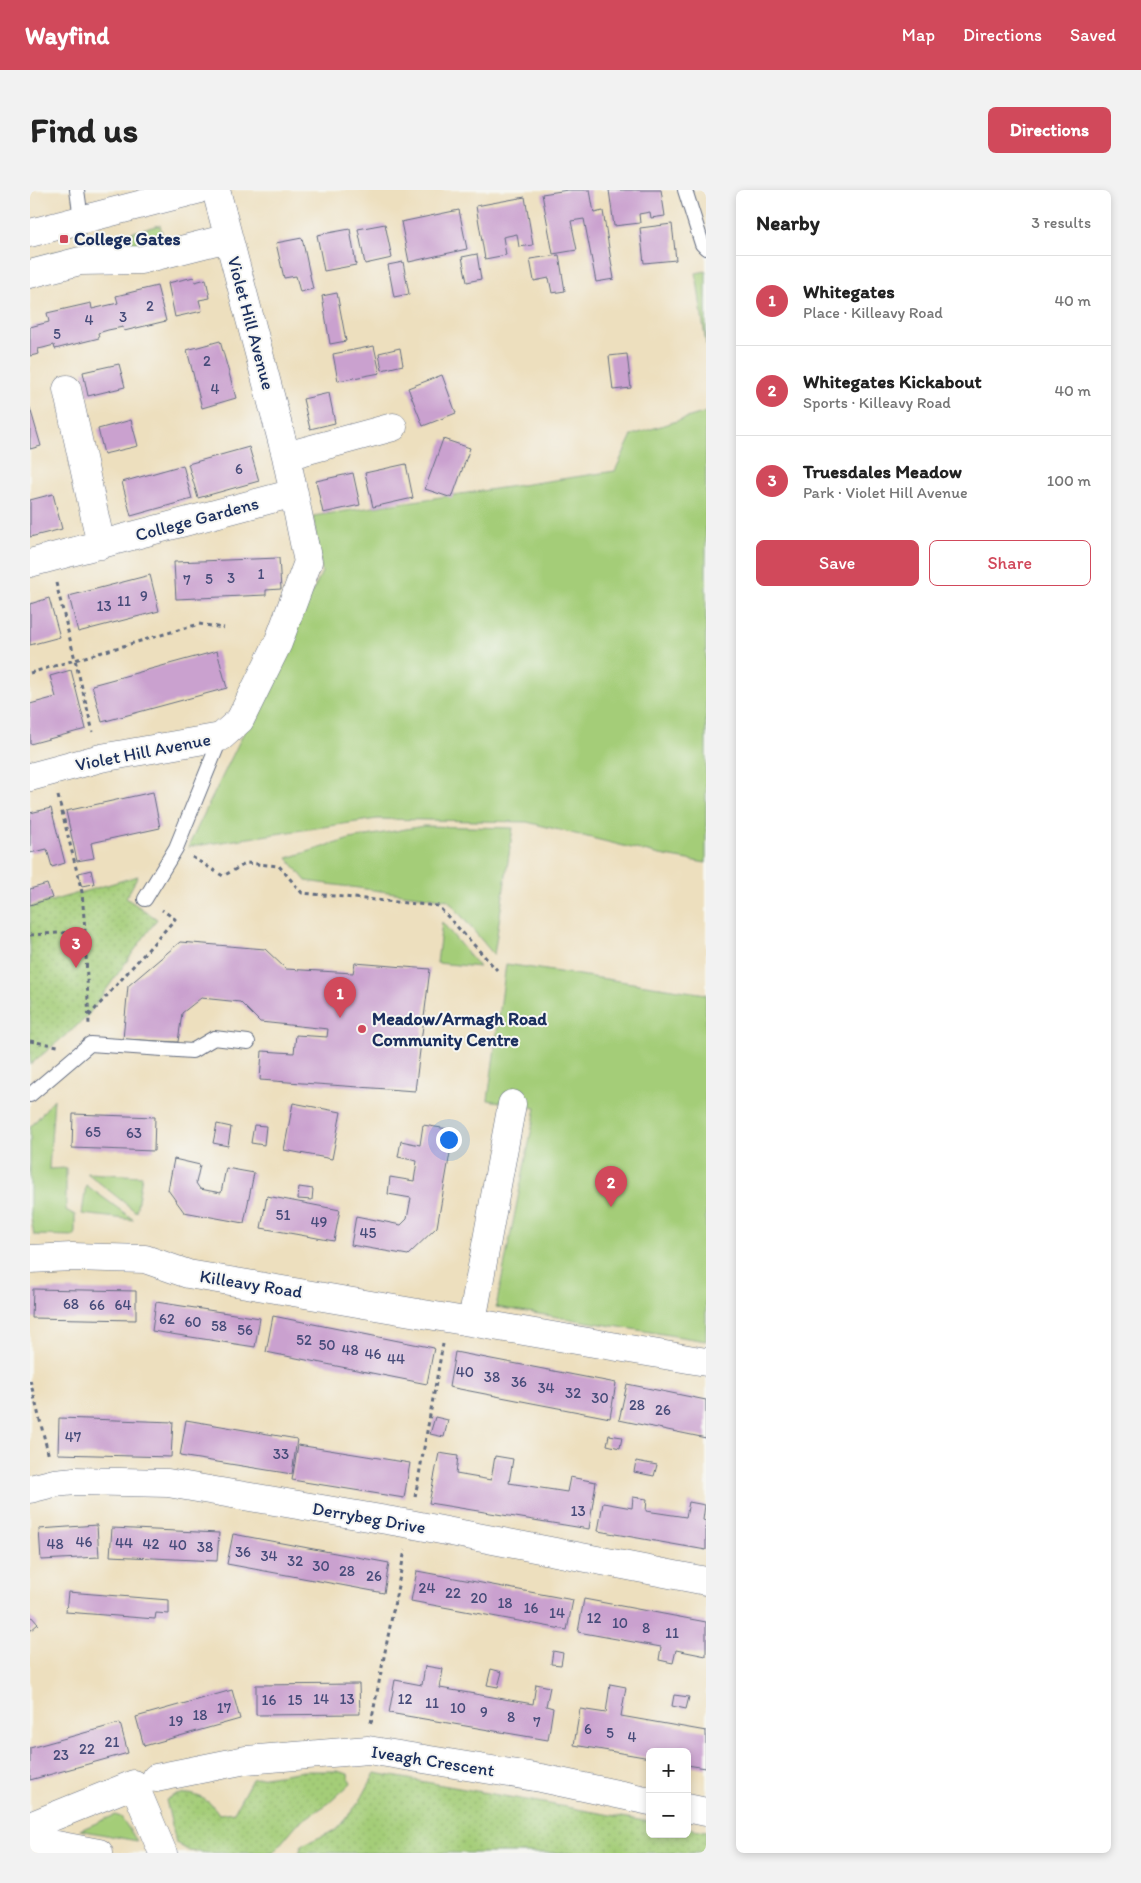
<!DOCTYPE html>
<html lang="en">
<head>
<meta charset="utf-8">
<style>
  body { margin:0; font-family:Itim,sans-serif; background:#f2f2f2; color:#222 }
  .controls { position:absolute; right:15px; bottom:15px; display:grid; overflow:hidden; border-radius:8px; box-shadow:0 2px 8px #0003 }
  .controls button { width:45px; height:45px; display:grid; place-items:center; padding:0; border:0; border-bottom:1px solid #e0e0e0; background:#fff; color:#222; font:25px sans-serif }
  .you { position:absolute; left:418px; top:949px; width:18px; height:18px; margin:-12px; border:4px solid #fff; border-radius:50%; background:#1a73e8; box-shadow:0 0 0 8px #1a73e833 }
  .badge { display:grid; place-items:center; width:32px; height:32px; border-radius:50%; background:#d1495b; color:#fff; font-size:16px; font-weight:700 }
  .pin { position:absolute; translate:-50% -41px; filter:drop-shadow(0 1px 2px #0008) }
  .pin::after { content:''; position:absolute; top:26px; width:18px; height:15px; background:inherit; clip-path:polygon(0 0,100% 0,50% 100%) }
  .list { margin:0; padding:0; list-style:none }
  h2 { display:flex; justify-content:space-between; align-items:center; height:65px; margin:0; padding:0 20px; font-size:21px }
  h2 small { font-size:16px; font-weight:400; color:#767676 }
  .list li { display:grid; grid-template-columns:32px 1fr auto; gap:15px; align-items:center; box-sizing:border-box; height:90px; padding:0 20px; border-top:1px solid #e0e0e0 }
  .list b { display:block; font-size:19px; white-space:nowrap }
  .list p { margin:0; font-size:16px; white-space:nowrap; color:#767676 }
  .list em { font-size:16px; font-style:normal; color:#767676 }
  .actions { display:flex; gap:10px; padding:15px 20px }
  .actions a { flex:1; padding:11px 0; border:1px solid #d1495b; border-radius:8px; text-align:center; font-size:18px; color:#d1495b }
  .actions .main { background:#d1495b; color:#fff }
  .map { position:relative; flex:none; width:676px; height:1663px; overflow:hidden; border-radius:8px }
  header { display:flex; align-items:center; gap:30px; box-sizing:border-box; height:70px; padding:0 25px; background:#d1495b; color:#fff }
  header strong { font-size:24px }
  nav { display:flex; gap:28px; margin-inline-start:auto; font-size:18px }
  .intro { display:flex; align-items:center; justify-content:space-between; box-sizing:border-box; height:120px; padding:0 30px }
  h1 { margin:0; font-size:35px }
  .button { padding:12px 22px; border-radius:8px; background:#d1495b; color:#fff; font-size:18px; font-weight:700 }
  main { display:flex; gap:30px; padding:0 30px }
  aside { flex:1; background:#fff; border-radius:8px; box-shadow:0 2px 8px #0003 }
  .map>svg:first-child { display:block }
  .grass { fill:#a4cd78; stroke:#607e6b }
  .park { fill:url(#park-dots); stroke:#607e6b }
  .building { fill:#caa1cf }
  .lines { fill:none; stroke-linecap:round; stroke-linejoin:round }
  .lane-casing { stroke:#646d80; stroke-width:16 }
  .street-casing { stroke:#646d80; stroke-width:29 }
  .primary-casing { stroke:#646d80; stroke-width:29 }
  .path { stroke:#646d80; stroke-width:3; stroke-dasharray:4 4; stroke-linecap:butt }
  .lane { stroke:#fff; stroke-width:14 }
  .street { stroke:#fff; stroke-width:28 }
  .primary { stroke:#fff; stroke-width:28 }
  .poi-dot { fill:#d1495b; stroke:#f6f6f2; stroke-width:2 }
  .labels { text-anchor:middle; stroke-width:4; stroke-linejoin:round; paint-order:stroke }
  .number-label { font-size:15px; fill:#474c7a }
  .poi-label { font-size:18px; font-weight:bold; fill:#1b2f5e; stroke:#f6f6f2; text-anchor:start }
  .street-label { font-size:18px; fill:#1b2f5e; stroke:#f6f6f2 }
</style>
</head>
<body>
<header>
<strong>Wayfind</strong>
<nav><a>Map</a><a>Directions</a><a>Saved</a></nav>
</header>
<div class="intro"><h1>Find us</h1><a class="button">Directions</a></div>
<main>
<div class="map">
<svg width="676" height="1663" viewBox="0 0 676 1663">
  <defs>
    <pattern id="park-dots" width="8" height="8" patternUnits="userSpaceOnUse" patternTransform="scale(1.25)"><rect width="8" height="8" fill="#a4cd78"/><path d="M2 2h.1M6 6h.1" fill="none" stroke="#8db06a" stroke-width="1.8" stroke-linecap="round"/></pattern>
  </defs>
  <rect width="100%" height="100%" fill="#f6f6f2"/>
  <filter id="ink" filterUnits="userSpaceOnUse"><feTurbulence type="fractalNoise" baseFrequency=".02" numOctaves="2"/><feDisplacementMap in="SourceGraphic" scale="10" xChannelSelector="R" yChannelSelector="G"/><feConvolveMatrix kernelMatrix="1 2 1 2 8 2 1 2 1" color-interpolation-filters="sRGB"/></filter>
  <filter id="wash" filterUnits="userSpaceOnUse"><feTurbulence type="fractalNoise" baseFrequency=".0096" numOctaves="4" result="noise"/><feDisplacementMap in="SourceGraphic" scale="20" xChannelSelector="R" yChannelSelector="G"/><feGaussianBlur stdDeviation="1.12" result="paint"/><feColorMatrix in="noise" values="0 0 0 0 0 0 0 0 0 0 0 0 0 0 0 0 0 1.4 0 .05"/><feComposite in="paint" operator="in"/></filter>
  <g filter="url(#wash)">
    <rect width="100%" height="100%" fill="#eddfbe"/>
    <path class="grass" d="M130,35L133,48L122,56L91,55L0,78V69Z
      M676,81V155L666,83Z
      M676,222V673L630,665L497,632L347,629L158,657L292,382L283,326L585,281L602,245Z
      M393,636L483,638L464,765L418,710L276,691L257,668L320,649Z
      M412,732L449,777L407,773Z
      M476,774L676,804V1151L466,1117L506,918L458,910Z
      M24,909L19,979L36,978V1020L45,1025V1046L4,1045L0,1022V938Z
      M57,983L112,986L106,1022Z
      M56,995L104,1030L52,1024Z
      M85,1625L91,1627L107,1651L50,1640Z"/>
    <path class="park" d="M108,686L96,708L127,729L56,828L0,875V717Z
      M273,1581H307L318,1584L321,1593L299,1613L267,1634L243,1663H178L159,1661L146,1653L136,1610C155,1597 178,1606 189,1624L204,1622L222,1589Z
      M345,1583L620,1632V1644H657V1638L676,1641V1663H269L272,1655L306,1640L330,1611Z"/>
    <g id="blocks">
      <path class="building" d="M538,0H560L564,23L573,21L584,89L566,92L554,29L541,31L547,60L523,64L512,4Z
        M579,0H631L635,26L621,28L620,22L609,24L610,33L584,36Z
        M495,7L503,55L489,57L487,44L473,47L476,65L455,69L446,16Z
        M429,20L437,59L379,72L371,32Z
        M355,34L362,68L335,74L328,39Z
        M642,34L646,70L614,73L610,38Z
        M320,39L326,75L294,81L287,45Z
        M272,48L283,99L270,102L266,86L254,88L246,53Z
        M447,64L451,89L437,92L432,67Z
        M529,65L535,101L522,103L519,88L504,91L500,69Z
        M373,72L379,104L364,107L358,75Z
        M164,87L165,92L176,89L180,108L169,110L172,121L145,127L138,93Z
        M127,96L136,131L94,141L93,137L78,140L68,143L69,148L25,159L24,155L13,158L8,159L9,164L0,166V137L19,132L17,123L61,113L62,119L88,113L86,106Z
        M307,103L316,151L300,154L292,106Z
        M190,151L206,208L172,218L157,160Z
        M344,156L350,183L308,191L303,164Z
        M370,158L373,175L352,180L349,163Z
        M597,164L601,198L583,200L579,166Z
        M89,174L95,197L58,206L53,182Z
        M412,185L426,223L393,236L378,198Z
        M299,203L305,233L280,239L273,209Z
        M0,218L11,256L0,259Z
        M101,230L108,256L74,264L68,239Z
        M413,249L440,258L422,308L395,299Z
        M219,257L229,291L168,308L158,274Z
        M376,274L383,308L343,317L335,283Z
        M153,275L162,309L101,326L92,292Z
        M323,283L330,315L293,323L286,291Z
        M23,304L32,339L0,347V310Z
        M249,368L251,399L236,400V405L146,409L144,372Z
        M120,385L129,421L48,442L39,406Z
        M19,408L30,447L0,455V414Z
        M187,461L197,498L72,532L62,495Z
        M41,480L56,539L0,554V514L26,507L20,486Z
        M123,602L130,638L61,653L64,668L47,671L36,621Z
        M21,618L35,673L22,677L17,659L0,663V623Z
        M61,680L64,694L51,696L49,683Z
        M17,694L22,708L0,715V699Z
        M150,752L235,759L256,779L323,783L325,773L400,779L385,901L230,890L232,861L264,863L266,845L297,847L298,839L230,832L210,812L171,808L152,823L148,852L93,849L98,796Z
        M263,913L311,922L302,969L254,960Z
        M43,924L125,927L124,961L42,958Z
        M187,934L201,937L198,956L183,953Z
        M224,935L236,936L234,955L221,953Z
        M393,935L424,940L407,1037L378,1065L321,1055L326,1026L371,1035L377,1029L381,1008L358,1004L360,987L384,991L387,971L368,967L371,951L390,955Z
        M144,969L170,975L166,993L170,999L191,1003L196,978L224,983L214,1033L154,1022L138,1000Z
        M269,997L283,999L282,1010L268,1009Z
        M237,1006L310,1020L304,1051L231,1038Z
        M3,1099L106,1101V1130L2,1128Z
        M126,1112L230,1128L225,1157L122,1141Z
        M243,1126L404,1158L397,1194L236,1162Z
        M425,1162L586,1193L580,1228L419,1197Z
        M597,1194L676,1210V1248L589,1230Z
        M405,1227L418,1230L414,1247L400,1244Z
        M29,1228L143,1232L141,1267L28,1264Z
        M156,1230L267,1249L262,1284L150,1266Z
        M579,1245L592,1247L590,1258L577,1255Z
        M268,1255L380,1273L374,1308L262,1290Z
        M409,1263L428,1266L426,1284L461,1290L465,1266L483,1269L479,1293L537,1302L540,1287L566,1292L559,1339L399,1313Z
        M606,1271L627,1275L624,1286L604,1282Z
        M603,1307L617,1309L616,1321L656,1327L659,1312L675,1315L673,1330L676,1331V1360L568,1341L573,1313L602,1318Z
        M67,1335L69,1367L11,1370L9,1339Z
        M82,1338L189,1343L187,1371L80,1366Z
        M203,1344L359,1373L354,1403L197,1374Z
        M387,1381L543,1410L537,1440L381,1411Z
        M38,1402L139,1410V1424L126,1423L125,1429L36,1422Z
        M554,1409L676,1432V1466L646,1460L643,1473L629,1470L631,1457L548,1442Z
        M0,1425L8,1434L0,1441Z
        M523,1461L533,1463L531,1475L521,1474Z
        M395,1476L413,1479L410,1498L503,1514L506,1494L520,1497L516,1516L523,1518L518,1550L359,1523L365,1490L392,1495Z
        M461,1479L472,1482L468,1497L457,1495Z
        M329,1494L330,1524L226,1525V1495Z
        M580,1494L596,1497L591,1526L676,1541V1578L657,1575V1562H620V1568L544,1555L550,1519L576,1523Z
        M202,1500L210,1529L114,1556L106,1527Z
        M644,1505L659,1507L656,1519L642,1516Z
        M90,1533L98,1563L0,1590V1558Z"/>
    </g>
  </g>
  <g filter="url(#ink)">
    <use href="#blocks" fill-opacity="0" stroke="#646d80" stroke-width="1"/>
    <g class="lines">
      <g class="lane-casing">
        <path id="lane" d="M47,0L51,29
          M655,0L672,54L676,58
          M115,709L146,658L191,547
          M0,905L60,854L162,861L184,848L218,852"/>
      </g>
      <g class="street-casing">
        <path id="street" d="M0,84L50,71L111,70L198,48
          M37,199L71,355
          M256,266L363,237
          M0,373L264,303
          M0,587L71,568L191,547L210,530L248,453L278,372L256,266L186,0
          M0,1069L42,1067L115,1069L158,1084L676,1172
          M442,1131L482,914
          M0,1299L24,1293L45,1291L138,1293L380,1334L676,1391
          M126,1588L216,1570L338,1560L511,1588L620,1611
          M657,1618L676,1622
          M0,1640L5,1634L104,1594L133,1663
          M0,1650L69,1663"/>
      </g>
      <g class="primary-casing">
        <path id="primary" d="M0,43L167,0"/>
      </g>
      <path class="path" d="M26,393L63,542
        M0,483L169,434L194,438
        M28,606L52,702L55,741
        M162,667L193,686L217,673L249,676L272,703L408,716L467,780
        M0,745L55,741L59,835
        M59,826L145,729L132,720
        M0,851L28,856
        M0,1190L19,1267
        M385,1307L413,1154
        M341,1533L375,1360"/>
      <use href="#lane" class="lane"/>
      <use href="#street" class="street"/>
      <use href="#primary" class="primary"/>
    </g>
  </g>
  <g class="poi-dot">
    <rect x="29" y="44" width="10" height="10" rx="2.5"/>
    <circle cx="332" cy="839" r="5"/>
  </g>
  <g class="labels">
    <g class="number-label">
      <text x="120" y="121">2</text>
      <text x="93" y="132">3</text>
      <text x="59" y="135">4</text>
      <text x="27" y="149">5</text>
      <text x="177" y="176">2</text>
      <text x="185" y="204">4</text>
      <text x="209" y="284">6</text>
      <text x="231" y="389">1</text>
      <text x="201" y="393">3</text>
      <text x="179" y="394">5</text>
      <text x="157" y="395">7</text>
      <text x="114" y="411">9</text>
      <text x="94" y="416">11</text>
      <text x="74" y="421">13</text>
      <text x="63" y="947">65</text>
      <text x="104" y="948">63</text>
      <text x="253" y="1030">51</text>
      <text x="289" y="1037">49</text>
      <text x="338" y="1048">45</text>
      <text x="41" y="1119">68</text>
      <text x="67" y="1120">66</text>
      <text x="93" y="1120">64</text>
      <text x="137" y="1134">62</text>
      <text x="163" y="1137">60</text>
      <text x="189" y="1141">58</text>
      <text x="215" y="1145">56</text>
      <text x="274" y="1155">52</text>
      <text x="297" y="1160">50</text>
      <text x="320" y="1165">48</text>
      <text x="343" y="1169">46</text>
      <text x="366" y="1174">44</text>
      <text x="435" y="1187">40</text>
      <text x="462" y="1192">38</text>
      <text x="489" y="1197">36</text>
      <text x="516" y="1203">34</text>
      <text x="543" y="1208">32</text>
      <text x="570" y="1213">30</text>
      <text x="607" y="1220">28</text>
      <text x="633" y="1225">26</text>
      <text x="43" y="1252">47</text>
      <text x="251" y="1269">33</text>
      <text x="548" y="1326">13</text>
      <text x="54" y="1357">46</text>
      <text x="94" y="1358">44</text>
      <text x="25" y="1359">48</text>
      <text x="121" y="1359">42</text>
      <text x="148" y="1360">40</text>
      <text x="175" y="1362">38</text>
      <text x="213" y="1367">36</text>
      <text x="239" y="1371">34</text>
      <text x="265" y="1376">32</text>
      <text x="291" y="1381">30</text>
      <text x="317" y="1386">28</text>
      <text x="344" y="1391">26</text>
      <text x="397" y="1403">24</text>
      <text x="423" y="1408">22</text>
      <text x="449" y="1413">20</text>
      <text x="475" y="1418">18</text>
      <text x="501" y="1423">16</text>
      <text x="527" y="1428">14</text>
      <text x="564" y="1433">12</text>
      <text x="590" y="1438">10</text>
      <text x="616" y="1443">8</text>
      <text x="642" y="1448">11</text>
      <text x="291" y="1514">14</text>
      <text x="317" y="1514">13</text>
      <text x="375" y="1514">12</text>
      <text x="239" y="1515">16</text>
      <text x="265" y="1515">15</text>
      <text x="402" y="1518">11</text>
      <text x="194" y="1523">17</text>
      <text x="428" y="1523">10</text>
      <text x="454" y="1527">9</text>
      <text x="170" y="1530">18</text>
      <text x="481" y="1532">8</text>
      <text x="146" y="1536">19</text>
      <text x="507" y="1537">7</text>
      <text x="558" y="1544">6</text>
      <text x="580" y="1548">5</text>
      <text x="602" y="1552">4</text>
      <text x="82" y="1557">21</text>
      <text x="57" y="1564">22</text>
      <text x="31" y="1570">23</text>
    </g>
    <g class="poi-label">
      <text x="44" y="55">College Gates</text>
      <text x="342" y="835">Meadow/Armagh Road<tspan x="342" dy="21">Community Centre</tspan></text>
    </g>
    <g class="street-label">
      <text transform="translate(221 133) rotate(75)" y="6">Violet Hill Avenue</text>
      <text transform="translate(167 329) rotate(-15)" y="6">College Gardens</text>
      <text transform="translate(113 562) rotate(-11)" y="6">Violet Hill Avenue</text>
      <text transform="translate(221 1094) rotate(9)" y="6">Killeavy Road</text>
      <text transform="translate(339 1328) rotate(10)" y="6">Derrybeg Drive</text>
      <text transform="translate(403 1571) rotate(9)" y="6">Iveagh Crescent</text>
    </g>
  </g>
</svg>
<div class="controls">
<button>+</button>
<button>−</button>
</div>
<div class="you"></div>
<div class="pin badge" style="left:310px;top:828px">1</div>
<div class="pin badge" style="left:581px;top:1017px">2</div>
<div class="pin badge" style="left:46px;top:778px">3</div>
</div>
<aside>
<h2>Nearby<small>3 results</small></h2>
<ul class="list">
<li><span class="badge">1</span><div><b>Whitegates</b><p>Place · Killeavy Road</p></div><em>40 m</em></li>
<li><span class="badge">2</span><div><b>Whitegates Kickabout</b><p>Sports · Killeavy Road</p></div><em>40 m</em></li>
<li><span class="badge">3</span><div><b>Truesdales Meadow</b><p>Park · Violet Hill Avenue</p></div><em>100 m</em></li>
</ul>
<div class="actions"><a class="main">Save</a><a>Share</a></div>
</aside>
</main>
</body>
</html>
